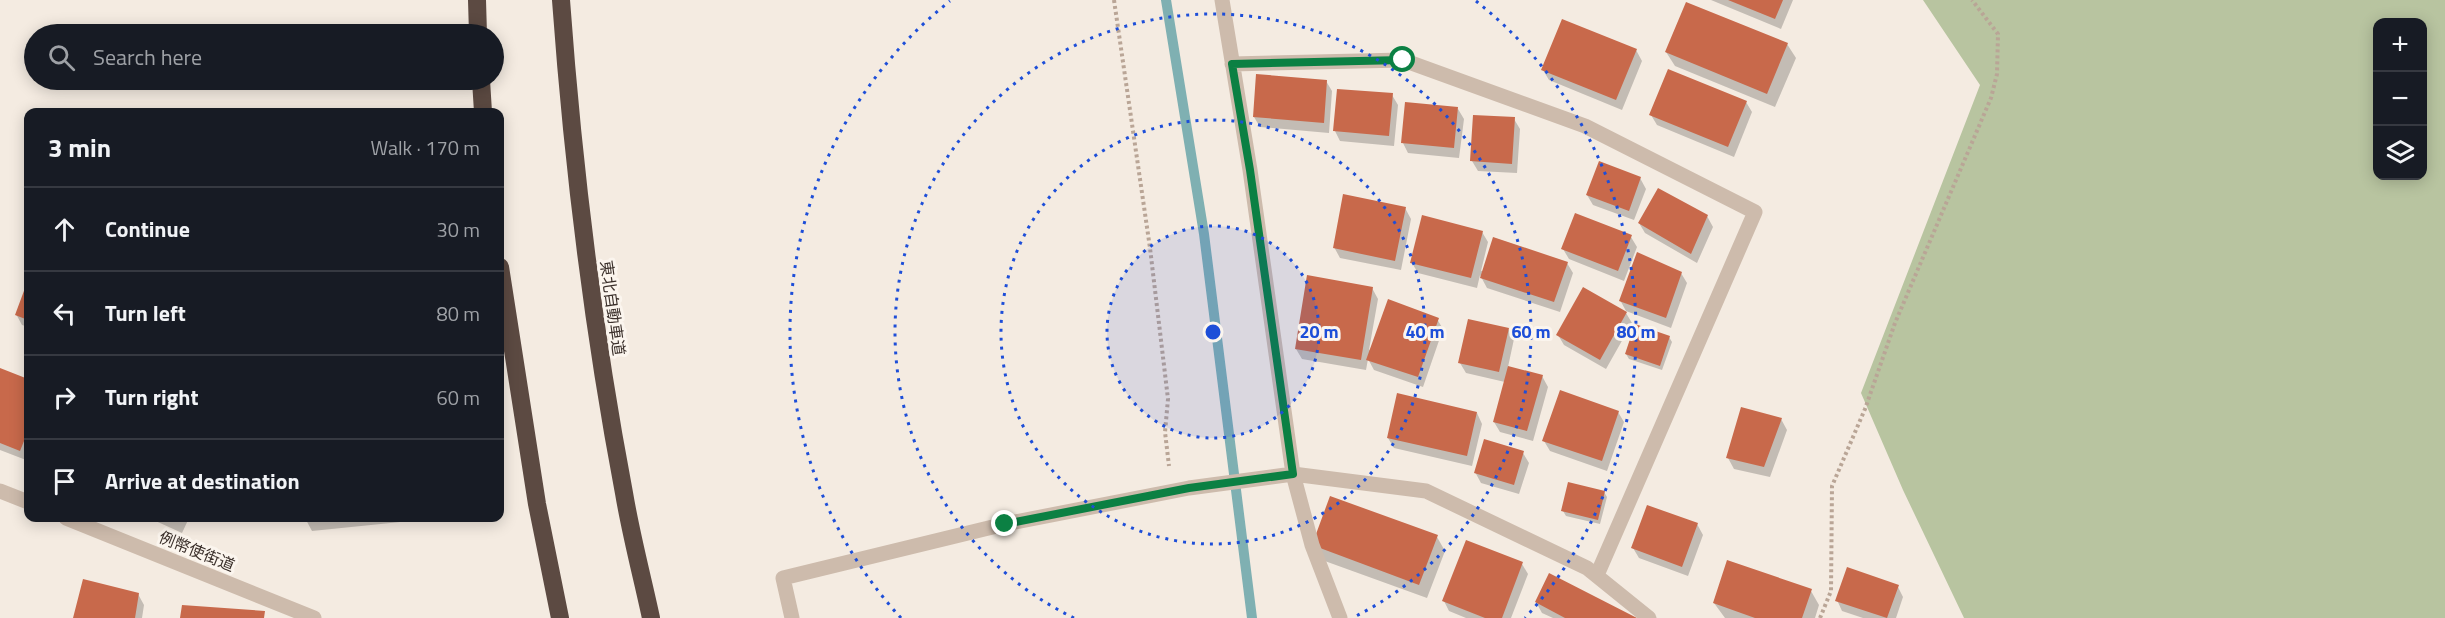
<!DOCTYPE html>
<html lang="en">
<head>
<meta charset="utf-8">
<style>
  body { margin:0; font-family:"Titillium Web","Noto Sans JP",sans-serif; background:#242831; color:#f1f3f6 }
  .controls { position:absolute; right:18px; top:18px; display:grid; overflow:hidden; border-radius:12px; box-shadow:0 3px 15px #0003 }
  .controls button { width:54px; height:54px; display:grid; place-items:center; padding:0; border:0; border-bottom:2px solid #363941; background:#171b24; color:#f1f3f6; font:30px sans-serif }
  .stop { position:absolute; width:18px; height:18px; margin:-14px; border:4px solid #0b8043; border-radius:50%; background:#fff }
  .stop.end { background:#0b8043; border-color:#fff; box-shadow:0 2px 6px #0008 }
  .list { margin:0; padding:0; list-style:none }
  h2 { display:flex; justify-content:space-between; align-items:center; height:78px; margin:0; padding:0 24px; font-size:26px }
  h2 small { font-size:20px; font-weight:400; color:#9ea1a6 }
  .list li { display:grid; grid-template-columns:39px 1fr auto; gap:18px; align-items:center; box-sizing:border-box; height:84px; padding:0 24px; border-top:2px solid #363941 }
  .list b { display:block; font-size:22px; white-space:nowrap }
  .list em { font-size:20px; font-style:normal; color:#9ea1a6 }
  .icon { flex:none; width:33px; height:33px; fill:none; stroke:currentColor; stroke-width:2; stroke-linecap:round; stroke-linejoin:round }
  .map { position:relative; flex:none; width:2445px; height:618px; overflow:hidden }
  .search { position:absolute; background:#171b24; box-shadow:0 3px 15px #0003; left:24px; top:24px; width:480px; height:66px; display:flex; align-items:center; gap:15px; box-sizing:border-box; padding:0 21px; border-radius:33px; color:#9ea1a6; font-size:22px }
  .panel { position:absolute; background:#171b24; box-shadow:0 3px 15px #0003; left:24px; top:108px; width:480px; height:414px; border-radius:12px }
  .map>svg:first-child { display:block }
  .green { fill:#b8c4a0; fill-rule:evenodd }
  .shadow { fill:#0003 }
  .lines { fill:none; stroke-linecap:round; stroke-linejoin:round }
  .stream { stroke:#7fb0b2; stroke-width:10 }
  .building { fill:#c8694b }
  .path { stroke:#b9a596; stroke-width:4; stroke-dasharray:3 3; stroke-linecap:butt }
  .minor { stroke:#cdbbac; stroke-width:15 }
  .highway { stroke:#5c4a42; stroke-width:18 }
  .route { stroke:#0b8043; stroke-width:8 }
  .ring { fill:none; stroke:#1d4ed8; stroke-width:3; stroke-dasharray:3 6 }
  .labels { text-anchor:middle; stroke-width:6; stroke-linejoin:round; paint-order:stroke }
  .street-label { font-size:16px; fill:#3b302b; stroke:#fbf5ee }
  .centre { fill:#1d4ed8; stroke:#fbf5ee; stroke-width:3 }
  .ring-label { font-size:18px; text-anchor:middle; font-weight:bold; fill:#1d4ed8; stroke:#fbf5ee; stroke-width:6; stroke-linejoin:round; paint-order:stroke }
</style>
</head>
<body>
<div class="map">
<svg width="2445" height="618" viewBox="0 0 2445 618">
  <rect width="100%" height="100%" fill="#f4ebe1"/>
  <path class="green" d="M1923,0H2445V618H1964L1903,490L1861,393L1980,85ZM2378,22H2422V176H2378Z"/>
  <path class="shadow" d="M1711,0H1793L1781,29Z
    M1787,44L1796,58L1775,107L1675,66L1666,52Z
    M1636,50L1642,61L1622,110L1549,80L1543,70Z
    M1326,81L1332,91L1329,133L1260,127L1254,117Z
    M1392,95L1398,105L1394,146L1340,141L1335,131Z
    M1746,102L1752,112L1734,157L1657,125L1651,115Z
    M1458,109L1464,119L1459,158L1408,153L1403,143Z
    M1514,119L1520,129L1517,173L1478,171L1472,161Z
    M1640,178L1646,189L1634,220L1593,205L1587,195Z
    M1405,208L1411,219L1401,270L1340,258L1334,247Z
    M1707,216L1713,227L1697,263L1645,233L1639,223Z
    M1482,232L1488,242L1481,271L1567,263L1573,273L1560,312L1487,288L1480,275L1477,288L1418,273L1412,263Z
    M1631,237L1637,247L1624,281L1569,259L1563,249Z
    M1681,273L1687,283L1671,328L1626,311L1620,300Z
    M28,284V327L22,325L16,314Z
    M1372,288L1378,299L1369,350L1437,319L1443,329L1423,387L1374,370L1368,359L1366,370L1302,359L1296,349Z
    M1626,313L1632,323L1606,369L1564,345L1558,335Z
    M1508,329L1514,339L1508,367L1542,376L1548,387L1533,441L1500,432L1494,422L1505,382L1466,373L1460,363Z
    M1669,337L1672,342L1662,370L1629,359L1626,354Z
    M0,370L28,381V454L26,460L0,450Z
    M1618,412L1624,422L1607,471L1550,451L1544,441Z
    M1477,413L1482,424L1472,466L1394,448L1388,438Z
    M1781,419L1787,430L1770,477L1734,469L1728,458Z
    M1523,453L1529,463L1519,494L1481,483L1475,472Z
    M1604,492L1607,497L1600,524L1566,516L1563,511Z
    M149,518H189L182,533Z
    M305,518H419L420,520L312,531Z
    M1697,524L1703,535L1688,576L1639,558L1633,548Z
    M1437,537L1445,551L1427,598L1322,560L1314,545Z
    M1522,564L1528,574L1511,618H1466L1449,611L1444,601Z
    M1898,587L1903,597L1896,618H1863L1842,611L1837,600Z
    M1811,591L1819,605L1815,618H1725L1714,603Z
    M138,594L144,605L142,618H74Z
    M1536,602L1634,618H1553L1542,613Z"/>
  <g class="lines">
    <path class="stream" d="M1166,0L1204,234L1252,618"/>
  </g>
  <path class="building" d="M1728,0H1783L1775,19Z
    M1686,2L1788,43L1767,94L1665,52Z
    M1562,19L1637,49L1616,100L1541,70Z
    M1668,69L1747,101L1728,147L1649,115Z
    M1256,74L1327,80L1324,123L1253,117Z
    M1337,89L1393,93L1389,136L1333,131Z
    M1405,102L1458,107L1454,148L1401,143Z
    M1473,115L1515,117L1512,164L1470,161Z
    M1599,161L1641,177L1629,211L1586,195Z
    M1658,188L1708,215L1691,254L1638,223Z
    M1343,194L1406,207L1395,261L1333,248Z
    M1575,213L1632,235L1618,271L1561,249Z
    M1422,215L1483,231L1471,278L1410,263Z
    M1493,237L1568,262L1554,302L1480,278Z
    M1637,252L1682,272L1666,318L1619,301Z
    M1307,275L1373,287L1361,360L1295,349Z
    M28,280V320L15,315Z
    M1583,287L1627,312L1600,360L1556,335Z
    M1388,299L1439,318L1418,377L1366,360Z
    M1468,319L1509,328L1499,372L1458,363Z
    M1635,324L1670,336L1660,366L1625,354Z
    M1508,366L1543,375L1527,431L1493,422Z
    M0,368L28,379V431L20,451L0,443Z
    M1560,390L1619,411L1602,461L1542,441Z
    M1397,393L1477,412L1467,456L1387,438Z
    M1741,407L1782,418L1764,467L1726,458Z
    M1484,439L1524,451L1514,485L1474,473Z
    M1568,482L1605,491L1598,520L1561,511Z
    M1330,496L1438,535L1419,585L1312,545Z
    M1647,505L1698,523L1682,567L1631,548Z
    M1466,540L1523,562L1502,618H1485L1442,601Z
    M1727,560L1812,589L1802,618H1755L1713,603Z
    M1847,567L1899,585L1887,618L1835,601Z
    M1549,573L1637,618H1565L1535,602Z
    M83,579L139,593L135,618H73Z
    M182,605L265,611L264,618H180Z"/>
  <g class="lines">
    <path class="path" d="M1114,0L1150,248L1168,399L1165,432L1169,466
      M1820,618L1831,591L1832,486L1865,409L1895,323L1991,98L1997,74L1998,34L1972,0"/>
    <path class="minor" d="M1222,0L1250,170L1293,474L1312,545L1340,618
      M1232,64L1403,60L1585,126L1755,212L1597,575
      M0,491L28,502
      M66,518L314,618
      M792,618L783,578L1005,524L1189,488L1293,474L1426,491L1587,568L1649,618"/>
    <path class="highway" d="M477,0L478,34
      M561,0C573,166 593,330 624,493C631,535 642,576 651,618
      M481,80L483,112
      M500,267L537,504L560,618"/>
  </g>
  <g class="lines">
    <path class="route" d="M1005,524L1189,488L1293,474L1250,170L1232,64L1403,60"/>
  </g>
  <circle cx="1213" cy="332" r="106" fill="#1d4ed8" fill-opacity=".12"/>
  <g class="ring">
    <circle cx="1213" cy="332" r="106"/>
    <circle cx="1213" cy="332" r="212"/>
    <path d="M1074 618A318 318 0 1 1 1352 618"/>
    <path d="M901 618A423 423 0 0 1 950 1M1476 1A423 423 0 0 1 1525 618"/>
  </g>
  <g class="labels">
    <g class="street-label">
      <text transform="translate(613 308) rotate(82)" y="6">東北自動車道</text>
      <text transform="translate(197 551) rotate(22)" y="6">例幣使街道</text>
    </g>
  </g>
  <circle cx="1213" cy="332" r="9" class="centre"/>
  <g class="ring-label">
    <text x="1319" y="338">20 m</text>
    <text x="1425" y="338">40 m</text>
    <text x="1531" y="338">60 m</text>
    <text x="1636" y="338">80 m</text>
  </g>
</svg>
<div class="controls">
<button>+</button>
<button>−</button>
<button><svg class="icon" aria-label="layers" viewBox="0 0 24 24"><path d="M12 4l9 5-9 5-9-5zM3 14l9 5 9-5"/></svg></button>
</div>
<div class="stop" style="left:1403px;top:60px"></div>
<div class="stop end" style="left:1005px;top:524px"></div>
<div class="search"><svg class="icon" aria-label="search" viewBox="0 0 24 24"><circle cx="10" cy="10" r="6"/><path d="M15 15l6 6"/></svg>Search here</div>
<section class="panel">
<h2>3 min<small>Walk · 170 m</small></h2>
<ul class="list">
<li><svg class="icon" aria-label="ahead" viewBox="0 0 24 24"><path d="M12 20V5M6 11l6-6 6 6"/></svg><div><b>Continue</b></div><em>30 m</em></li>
<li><svg class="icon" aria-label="left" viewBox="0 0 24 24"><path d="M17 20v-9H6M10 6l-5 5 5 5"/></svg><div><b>Turn left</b></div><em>80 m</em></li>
<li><svg class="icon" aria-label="right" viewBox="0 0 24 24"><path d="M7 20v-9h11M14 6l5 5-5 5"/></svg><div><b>Turn right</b></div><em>60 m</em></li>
<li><svg class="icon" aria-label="arrive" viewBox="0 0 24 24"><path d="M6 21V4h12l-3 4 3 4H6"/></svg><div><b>Arrive at destination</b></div></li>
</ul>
</section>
</div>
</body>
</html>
